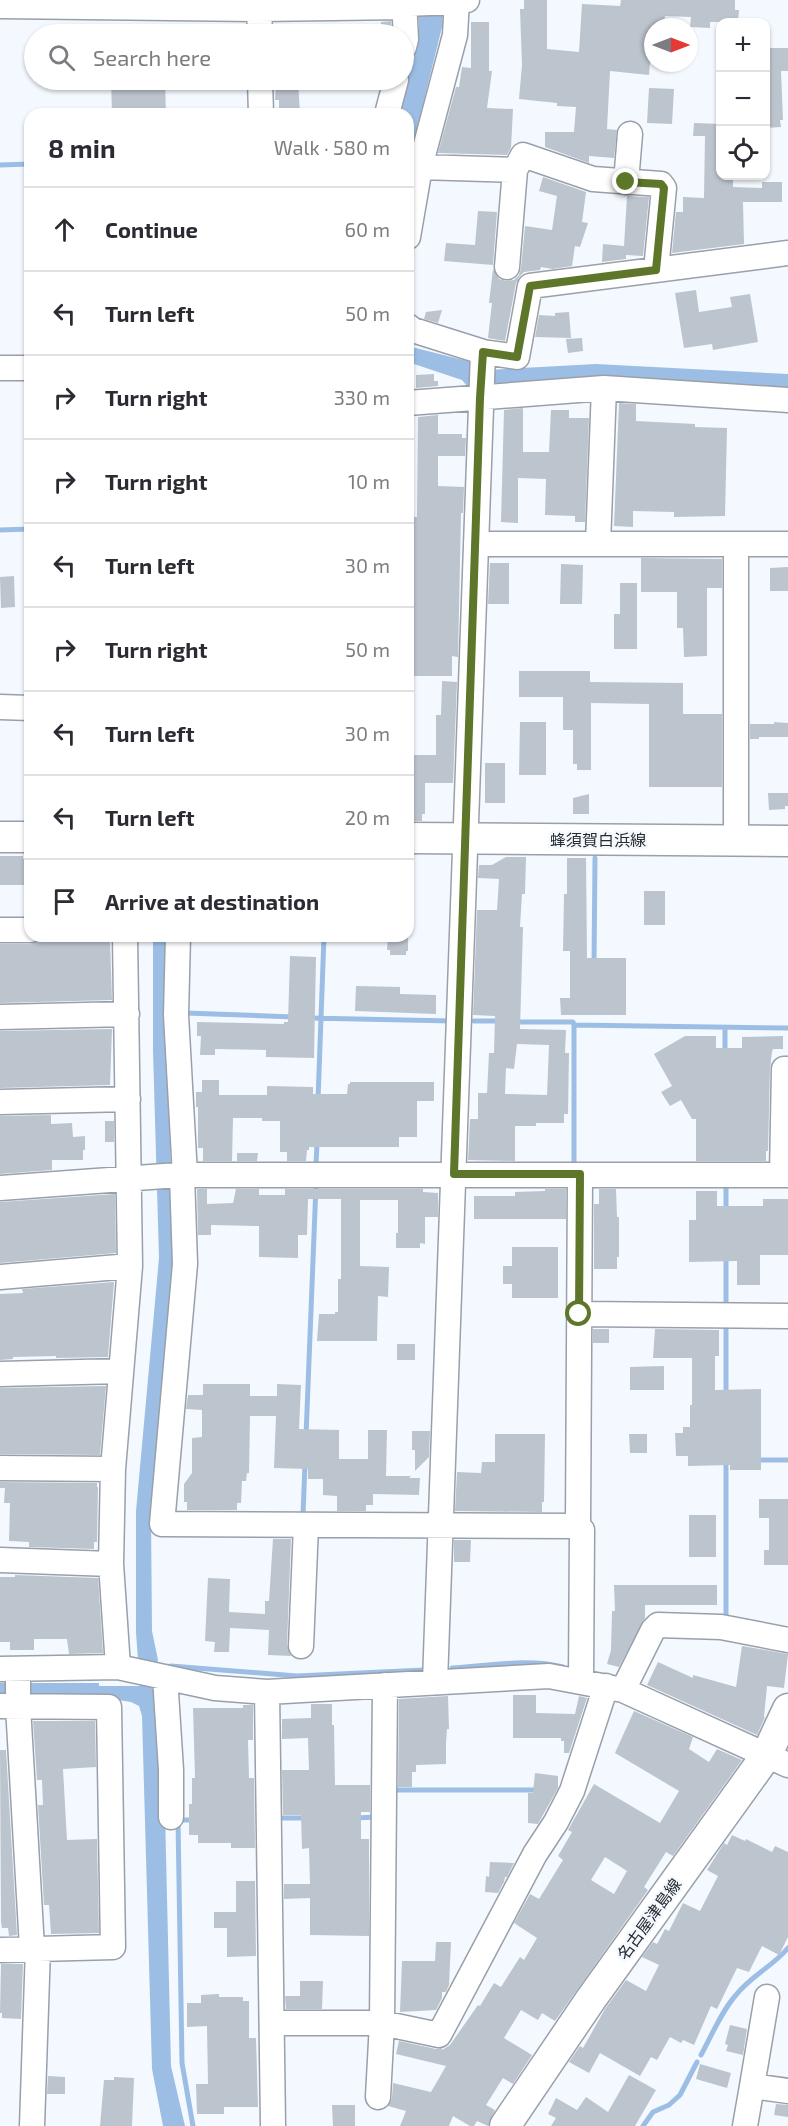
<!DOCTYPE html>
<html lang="en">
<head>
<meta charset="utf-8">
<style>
  body { margin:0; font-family:"Exo 2","Noto Sans JP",sans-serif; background:#f2f2f3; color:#2b2b33 }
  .controls { position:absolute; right:18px; top:18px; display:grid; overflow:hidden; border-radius:12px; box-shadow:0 2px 4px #0004 }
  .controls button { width:54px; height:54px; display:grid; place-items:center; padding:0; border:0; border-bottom:2px solid #e1e1e2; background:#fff; color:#2b2b33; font:30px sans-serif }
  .compass { position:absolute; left:644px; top:18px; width:54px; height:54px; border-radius:50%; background:#fff; box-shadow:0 2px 4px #0004; rotate:90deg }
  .stop { position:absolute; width:18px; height:18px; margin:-14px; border:4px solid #5e7629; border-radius:50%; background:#fff }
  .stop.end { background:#5e7629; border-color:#fff; box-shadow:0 2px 6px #0008 }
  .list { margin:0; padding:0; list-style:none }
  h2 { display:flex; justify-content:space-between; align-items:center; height:78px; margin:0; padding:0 24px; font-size:26px }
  h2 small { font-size:20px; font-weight:400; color:#7c7c81 }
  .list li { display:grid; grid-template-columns:39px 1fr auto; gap:18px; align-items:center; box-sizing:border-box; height:84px; padding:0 24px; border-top:2px solid #e1e1e2 }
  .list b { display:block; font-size:22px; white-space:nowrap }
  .list em { font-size:20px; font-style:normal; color:#7c7c81 }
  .icon { flex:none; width:33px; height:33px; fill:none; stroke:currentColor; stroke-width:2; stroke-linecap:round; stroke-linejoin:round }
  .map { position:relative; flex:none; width:788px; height:2126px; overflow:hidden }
  .search { position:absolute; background:#fff; box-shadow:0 2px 4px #0004; left:24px; top:24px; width:390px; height:66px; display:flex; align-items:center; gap:15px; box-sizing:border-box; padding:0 21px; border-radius:33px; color:#7c7c81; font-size:22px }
  .panel { position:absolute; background:#fff; box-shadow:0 2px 4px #0004; left:24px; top:108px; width:390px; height:834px; border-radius:18px }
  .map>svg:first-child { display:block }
  .water { fill:#9dbee4 }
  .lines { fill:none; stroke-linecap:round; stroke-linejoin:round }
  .stream { stroke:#9dbee4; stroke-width:5 }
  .building { fill:#bcc4ce; fill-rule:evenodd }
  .minor-casing { stroke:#99a0aa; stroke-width:27 }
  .major-casing { stroke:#99a0aa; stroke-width:33 }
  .minor { stroke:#fff; stroke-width:24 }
  .major { stroke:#fff; stroke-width:30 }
  .route { stroke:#5e7629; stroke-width:8 }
  .labels { text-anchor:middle; stroke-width:5; stroke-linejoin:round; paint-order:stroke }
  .street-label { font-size:16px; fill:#272a2e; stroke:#f4f9ff }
</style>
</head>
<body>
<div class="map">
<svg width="788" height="2126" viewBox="0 0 788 2126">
  <rect width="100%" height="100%" fill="#f4f9ff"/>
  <path class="water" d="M417,0H441L443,23L408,165V114H397L419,27Z
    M408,346L475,363L487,370L596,364L788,374V392L473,393L462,380L408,362Z
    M153,936H169L167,1048L174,1261L151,1515L152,1631L158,1660L155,1670L164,1770L171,2066L185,2126H163L152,2069L142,1716L139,1706L131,1702L118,1700L0,1698V1683H99V1686H140L136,1633V1511L159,1258L153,1051Z"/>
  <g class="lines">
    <path class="stream" d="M0,165L30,164
      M0,530L30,529
      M594,965L595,858
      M186,1013L294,1017
      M309,1018L452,1021
      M474,1021H500
      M515,1022H573L574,1025L788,1028
      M725,1027V1055
      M318,1100L324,936
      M316,1165L317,1143
      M574,1166V1025
      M726,1187V1213
      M726,1255V1303
      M726,1327V1397
      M306,1436L316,1185
      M726,1460V1622
      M754,1460H788
      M303,1515L305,1463
      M171,1666L297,1676L424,1670
      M452,1668C487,1666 528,1658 563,1667
      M392,1790H538
      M276,1818H306
      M354,1818L378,1817
      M193,1820H178L182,2063L193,2126
      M701,2055C712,2035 721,2012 736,1995C751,1976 773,1966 788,1948
      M643,2126L653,2112L669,2105L680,2095L697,2062"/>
  </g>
  <path class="building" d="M524,0H547V49L579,52L582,4L620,6L621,0H735V10H739L738,22H710V28L690,27L691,17L665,16L664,27H653V51L651,50L649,75L610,71L607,129L617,130L614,158L589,156V163L545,147V132H574L576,107L557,106V103L519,99L522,65L520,9H524Z
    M391,21L392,34H381V22Z
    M471,22H489V71H492L487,108L513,109L511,148L507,155L438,153L456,87H459L462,67L471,68Z
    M766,48H788V71H781L783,120H780L781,127L765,128Z
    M111,80H165L166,114H112Z
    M276,80H298L300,114H279V100H275Z
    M649,88L674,89L672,124L647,123Z
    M694,123L720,124V176H733V187L762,188V182H782V202H743L744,244L672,253L676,212H683V197L704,198L705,136H693Z
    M543,177L586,192L582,222L588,223L580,247L575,246L572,266L553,269L541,267L540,270L524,272L520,276L516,283L505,341L488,338L492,303H489L493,269L499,279L506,281L514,280L519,275L521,268L525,226L552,230L557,196L539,191Z
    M627,196L649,197L643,256L626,255V259L602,262L603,244L624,246Z
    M478,211L497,212L493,265L444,261L446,243L475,245Z
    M696,290L699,312L732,307L730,297L750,294L758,342L713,350L712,344L684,348L675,293Z
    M442,310L438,323L424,319L426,312Z
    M569,312L571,338L535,337L539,315L555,316V313Z
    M582,338L583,351L568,353L566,339Z
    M434,374V381H438V386L416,388V375Z
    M619,403L636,404V421L695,424V427L727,428L725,516L674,517V512L633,511V527L614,526Z
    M523,408V452H549L551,410H569V418H589L585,522H575V516L545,515L546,479L518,478V523L501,522L504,410Z
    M438,415V434H462V438H466L465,456H438V486L464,487L463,513H461L458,657L452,656V676H408L411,535H414V517H417L418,417Z
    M641,558L722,559V588H707V656L684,657L683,628H677V592H641Z
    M490,563H509V604H488Z
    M561,564L583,565L582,604H560Z
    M788,567V591H770V568Z
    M14,576L15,607L1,608L0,577Z
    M620,583H637V649H614V614H620Z
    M519,671H590V682L683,683V714H722V787H649V704L591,703V770H577V764H573V730H563V697H519Z
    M442,681L457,682L453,783H425V814H422V821H408V755H436V715H441Z
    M520,722H546V775H519Z
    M774,722L788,723V737H759V739H750V724H774Z
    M485,763H505V803H485Z
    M768,793H788V806H785V809L769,810Z
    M589,794V814H573V798Z
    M0,856H23V859H30V885H0Z
    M506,857H526L525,894H522L521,910L520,927H523L520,1029L566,1030L565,1053H569L568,1114H564V1123H536V1126H515V1161L468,1160L470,1119H478V1093H487L489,1053H494L495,1016L473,1015L477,910H497L499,879L478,878L479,865H492ZM517,1044L549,1045L547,1095L505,1094L506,1068L514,1069Z
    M567,858H586L587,958H626V1015H561L560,998H570V951H563L564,894H567Z
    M644,891H665V925H644Z
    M388,936H408V951H406V955H390V950H387Z
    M59,938L110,940L112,1000L0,1003V944H30L40,940Z
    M290,956L316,957L314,1058L266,1057V1050L215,1049V1055H200L201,1036H197V1022L284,1024V1022H288Z
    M356,986L400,987V994L436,995V1014L355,1011Z
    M112,1029L110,1085L0,1088V1031Z
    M685,1036H716V1048H742V1037L783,1036V1049H773L772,1052L770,1069L768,1151H766V1161H696V1119H692L681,1100L670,1106L661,1092L672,1086L654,1054Z
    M202,1080H219V1095H267V1086L313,1087V1094H347L348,1084H350V1082H434V1101H417V1137H399V1147H309V1150H307L306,1161H287V1152H280V1121H262V1118H233L232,1161H203V1148H198V1107H196V1092H202Z
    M51,1115V1124L72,1123L73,1137L85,1136V1150H83V1160H52V1170L0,1174V1116Z
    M105,1121H114V1142H105Z
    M237,1153H258L257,1161H237Z
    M197,1189H207V1204L233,1203L236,1189H259V1195H285V1189H423V1192L438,1193V1217H425V1244L420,1243V1248H396V1233H398V1200H360V1266L389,1267L388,1297L378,1296L377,1341H317L319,1314H335V1312H338V1279H341V1199H308L307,1235H298V1258L259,1257V1226L211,1225V1235H198Z
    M545,1189H566V1219H474V1196H515V1192L545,1191Z
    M599,1189H616L617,1217H619V1257H617V1269H594V1204H599Z
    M696,1191H717V1206H763V1199H788V1255H760V1285H737V1261L689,1262V1220H696Z
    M115,1194L116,1253L0,1263V1202Z
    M512,1247H558V1298H512V1284H503V1266H512Z
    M114,1282L108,1357L56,1358V1356L13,1357V1359L0,1360V1294L23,1293L22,1289Z
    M593,1329H609V1343H593Z
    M655,1329L719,1330V1356H715V1390L761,1389V1470H730V1465L688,1466V1456H676L675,1433H683V1427H690V1405H692V1358H653Z
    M397,1344H415V1360H397Z
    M664,1366V1390H630V1367Z
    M203,1384H250V1396H277V1384L301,1385L299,1429L339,1430V1459H368V1430H387L386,1476H411L409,1478H420L419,1495L373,1494V1505H366V1511H337V1496L323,1495V1479H308V1469L274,1468L276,1416H250L249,1473H247L246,1481H242L241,1503H237V1510H187V1502H184V1484L192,1473V1438L202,1437V1410L186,1409L188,1395H203Z
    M106,1386L100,1455L0,1454V1388Z
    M412,1431H430L429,1457L415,1471V1450H412Z
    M495,1434H545L544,1502H542V1512L455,1511L457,1472L481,1473L482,1462H495Z
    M629,1434H647V1453H630Z
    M0,1482L97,1483V1487H98L97,1542H94V1549L29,1547V1542L9,1541L10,1503H4L5,1488H0Z
    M759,1499H788V1565H764V1550H769V1518H759Z
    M689,1515H716V1557H689Z
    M273,1539H291L287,1645L291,1656L268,1655L269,1630L230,1628L229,1652H214L215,1642L205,1641L208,1578L230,1579L229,1612L265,1614V1601H269Z
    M454,1540H471L470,1562H454Z
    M15,1575L98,1578L103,1653L69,1654L67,1639H34V1650H10V1642H0V1577H15Z
    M614,1585H717V1605H645V1618L619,1667L607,1664L611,1650L612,1611H615Z
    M742,1646L788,1654L784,1688L767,1686L764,1717H765L757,1735L647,1685L658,1662L693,1678V1675L736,1687Z
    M513,1695H536V1713L575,1714L579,1696L587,1698L569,1753H564V1741H561V1738H513Z
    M448,1696L449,1729H447L446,1744V1764L416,1765V1772H412V1787H398L399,1699Z
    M311,1704H332V1725H334L335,1785H370V1812H361V1839H369V1936L310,1935V1898L284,1899V1884H310L309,1848L302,1849L301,1815H283L282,1770H309L308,1738L282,1739V1719L311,1718Z
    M243,1705H253V1740H248L249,1778H254L255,1848H231V1843H198V1835H189V1804H192V1778H195L193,1708H243Z
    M634,1711L693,1737L689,1749L709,1762L717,1749L742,1760L673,1856L666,1852L644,1887L648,1890L555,2021L542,2013L538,2020L521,2010L504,2038L532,2055L513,2084L503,2078L486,2105L495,2110L488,2126L477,2121L474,2126H470L453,2116L449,2126H400L406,2111L388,2106L392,2098L393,2083L431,2092L446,2066L396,2054L399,2041L436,2049L442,2048V2050L450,2045L478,2005L480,2006L494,1983L501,1987L520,1957L524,1960L537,1938L514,1923L530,1894L539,1899L563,1860L558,1856L572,1832L568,1830L594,1784L660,1823L679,1791L615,1753ZM605,1857L627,1871L614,1894L591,1880Z
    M33,1721H95L96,1767L63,1769L67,1840L97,1839L99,1933L51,1934L49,1905H44L38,1805H43L42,1780H37Z
    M0,1750H6L17,1935L9,1936L8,1928H2L1,1922Z
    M535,1773L558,1776V1788L538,1824L528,1823V1793H533Z
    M732,1835L745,1841L746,1839L772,1852L775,1846L788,1852V1937L779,1955L762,1946L749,1972L737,1968L717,2009L711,2006L694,2045L683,2040L681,2043L670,2037L657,2060L651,2057L640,2076L600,2053L589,2073L569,2062L580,2046L583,2048L605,2009L626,1980L646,1991L659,1965L642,1957L653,1942L657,1944L665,1929L669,1931L683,1903L700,1911L718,1876L707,1870L724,1843L727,1845Z
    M490,1862L514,1863L507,1877H505L504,1882L498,1893L485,1892L486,1876L489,1877Z
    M236,1881H255L256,1956L227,1957V1928H214V1912H236Z
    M436,1942H451L449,1985L446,1992H442V1998L436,2010L400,2012L402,1961H435Z
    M1,1964H23L21,2019L2,2018V2013H0Z
    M300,1981H323L322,2009H286L285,1996H300Z
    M219,1994V1997H243V2001H249V2038H256L258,2107H224V2114H197L196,2084H208L207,2026L187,2027V2003H201V1995Z
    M730,2025L747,2029L743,2055L726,2051L728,2045L725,2044Z
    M700,2064L731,2073L727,2088L696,2079Z
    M629,2075L656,2090L635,2126H551L556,2118L548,2114L556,2098L577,2110L586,2097L608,2112Z
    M48,2076L65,2077V2094H47Z
    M114,2077L134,2078L132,2126H100L104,2080H114Z
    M776,2104L788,2105V2117L774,2115Z
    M332,2105H355V2126H333Z"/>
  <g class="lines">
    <g class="minor-casing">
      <path id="minor" d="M404,4L457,2L467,0
        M0,6L259,9L404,7
        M259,9L260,34
        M404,47L406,39L404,0
        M260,80L261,114
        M387,114L396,80
        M420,167L515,170L523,155L593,179L661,184L664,188L656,270
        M626,182L630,134
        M408,237L420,167L455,35L457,0
        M507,267L515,170
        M408,326L413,330L483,352L517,357L530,286L788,253
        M0,368H30
        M408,403L604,388L788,400
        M476,544H788
        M598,544L604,388
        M736,544V841
        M0,707L30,708
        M0,930H30
        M178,936L176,1015L185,1175
        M0,1017L127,1014
        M0,1102L128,1099
        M182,1175L185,1264L162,1524L578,1526
        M580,1175L578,1526L582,1530L581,1681
        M782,1175L784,1069H788
        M0,1188L178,1175H788
        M0,1277L130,1266
        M579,1314L788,1316
        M0,1374L121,1371
        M0,1468L113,1469
        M0,1560L111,1564
        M301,1646L306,1525
        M118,1667L111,1564L113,1469L130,1266L125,936
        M0,1669L118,1667L215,1688L267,1692L549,1676L623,1690L788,1765
        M18,1669V1706L32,1948
        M165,1677L171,1770V1817
        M435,1682L483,352
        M385,1685L382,2023L439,2035L535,1854L556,1822L572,1791L606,1686
        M623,1690L653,1630L658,1625L721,1627L788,1640
        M267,1692L273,2126
        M0,1706L109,1707L113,1947L0,1950
        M272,2023H382L378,2097
        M752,2086L767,1997
        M32,2126L38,1948
        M745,2126L752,2086L788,2091"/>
    </g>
    <g class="major-casing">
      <path id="major" d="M0,837H30
        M408,838L788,841
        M505,2126L591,1999L766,1756L788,1709"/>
    </g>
    <use href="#minor" class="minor"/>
    <use href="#major" class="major"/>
  </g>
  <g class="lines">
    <path class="route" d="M579,1314L580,1174H454L480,398L483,352L517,357L530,286L656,270L664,188L661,184L626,182"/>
  </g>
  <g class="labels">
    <g class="street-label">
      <text x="598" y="846">蜂須賀白浜線</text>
      <text transform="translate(649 1919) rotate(-54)" y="6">名古屋津島線</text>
    </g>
  </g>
</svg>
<div class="controls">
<button>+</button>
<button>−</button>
<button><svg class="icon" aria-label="locate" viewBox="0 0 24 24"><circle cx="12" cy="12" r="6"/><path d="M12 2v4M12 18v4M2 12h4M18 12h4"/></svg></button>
</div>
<svg class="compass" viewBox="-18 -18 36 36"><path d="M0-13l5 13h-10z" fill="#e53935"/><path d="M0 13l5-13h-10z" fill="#7c7c81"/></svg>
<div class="stop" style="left:579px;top:1314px"></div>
<div class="stop end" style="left:626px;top:182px"></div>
<div class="search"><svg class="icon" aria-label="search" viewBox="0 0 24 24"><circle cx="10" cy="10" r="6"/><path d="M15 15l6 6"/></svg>Search here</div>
<section class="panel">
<h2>8 min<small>Walk · 580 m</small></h2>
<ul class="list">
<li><svg class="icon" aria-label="ahead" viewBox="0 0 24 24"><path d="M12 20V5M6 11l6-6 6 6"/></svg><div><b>Continue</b></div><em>60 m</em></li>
<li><svg class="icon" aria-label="left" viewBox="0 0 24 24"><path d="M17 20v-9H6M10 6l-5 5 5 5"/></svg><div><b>Turn left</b></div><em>50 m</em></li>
<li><svg class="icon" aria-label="right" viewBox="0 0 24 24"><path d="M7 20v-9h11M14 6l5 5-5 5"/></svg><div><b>Turn right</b></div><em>330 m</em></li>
<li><svg class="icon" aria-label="right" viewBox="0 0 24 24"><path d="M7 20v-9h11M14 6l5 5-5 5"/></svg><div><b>Turn right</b></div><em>10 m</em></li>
<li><svg class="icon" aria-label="left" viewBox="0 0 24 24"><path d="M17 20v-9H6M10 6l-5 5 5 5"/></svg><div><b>Turn left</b></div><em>30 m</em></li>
<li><svg class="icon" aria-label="right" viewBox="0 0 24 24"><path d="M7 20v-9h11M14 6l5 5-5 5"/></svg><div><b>Turn right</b></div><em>50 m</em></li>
<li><svg class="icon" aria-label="left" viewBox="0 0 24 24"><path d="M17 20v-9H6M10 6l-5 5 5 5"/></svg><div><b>Turn left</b></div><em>30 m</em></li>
<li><svg class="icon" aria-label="left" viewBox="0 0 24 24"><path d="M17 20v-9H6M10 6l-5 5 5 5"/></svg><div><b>Turn left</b></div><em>20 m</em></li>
<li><svg class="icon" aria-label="arrive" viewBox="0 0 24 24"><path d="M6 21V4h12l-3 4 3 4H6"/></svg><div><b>Arrive at destination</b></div></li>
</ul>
</section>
</div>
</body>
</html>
